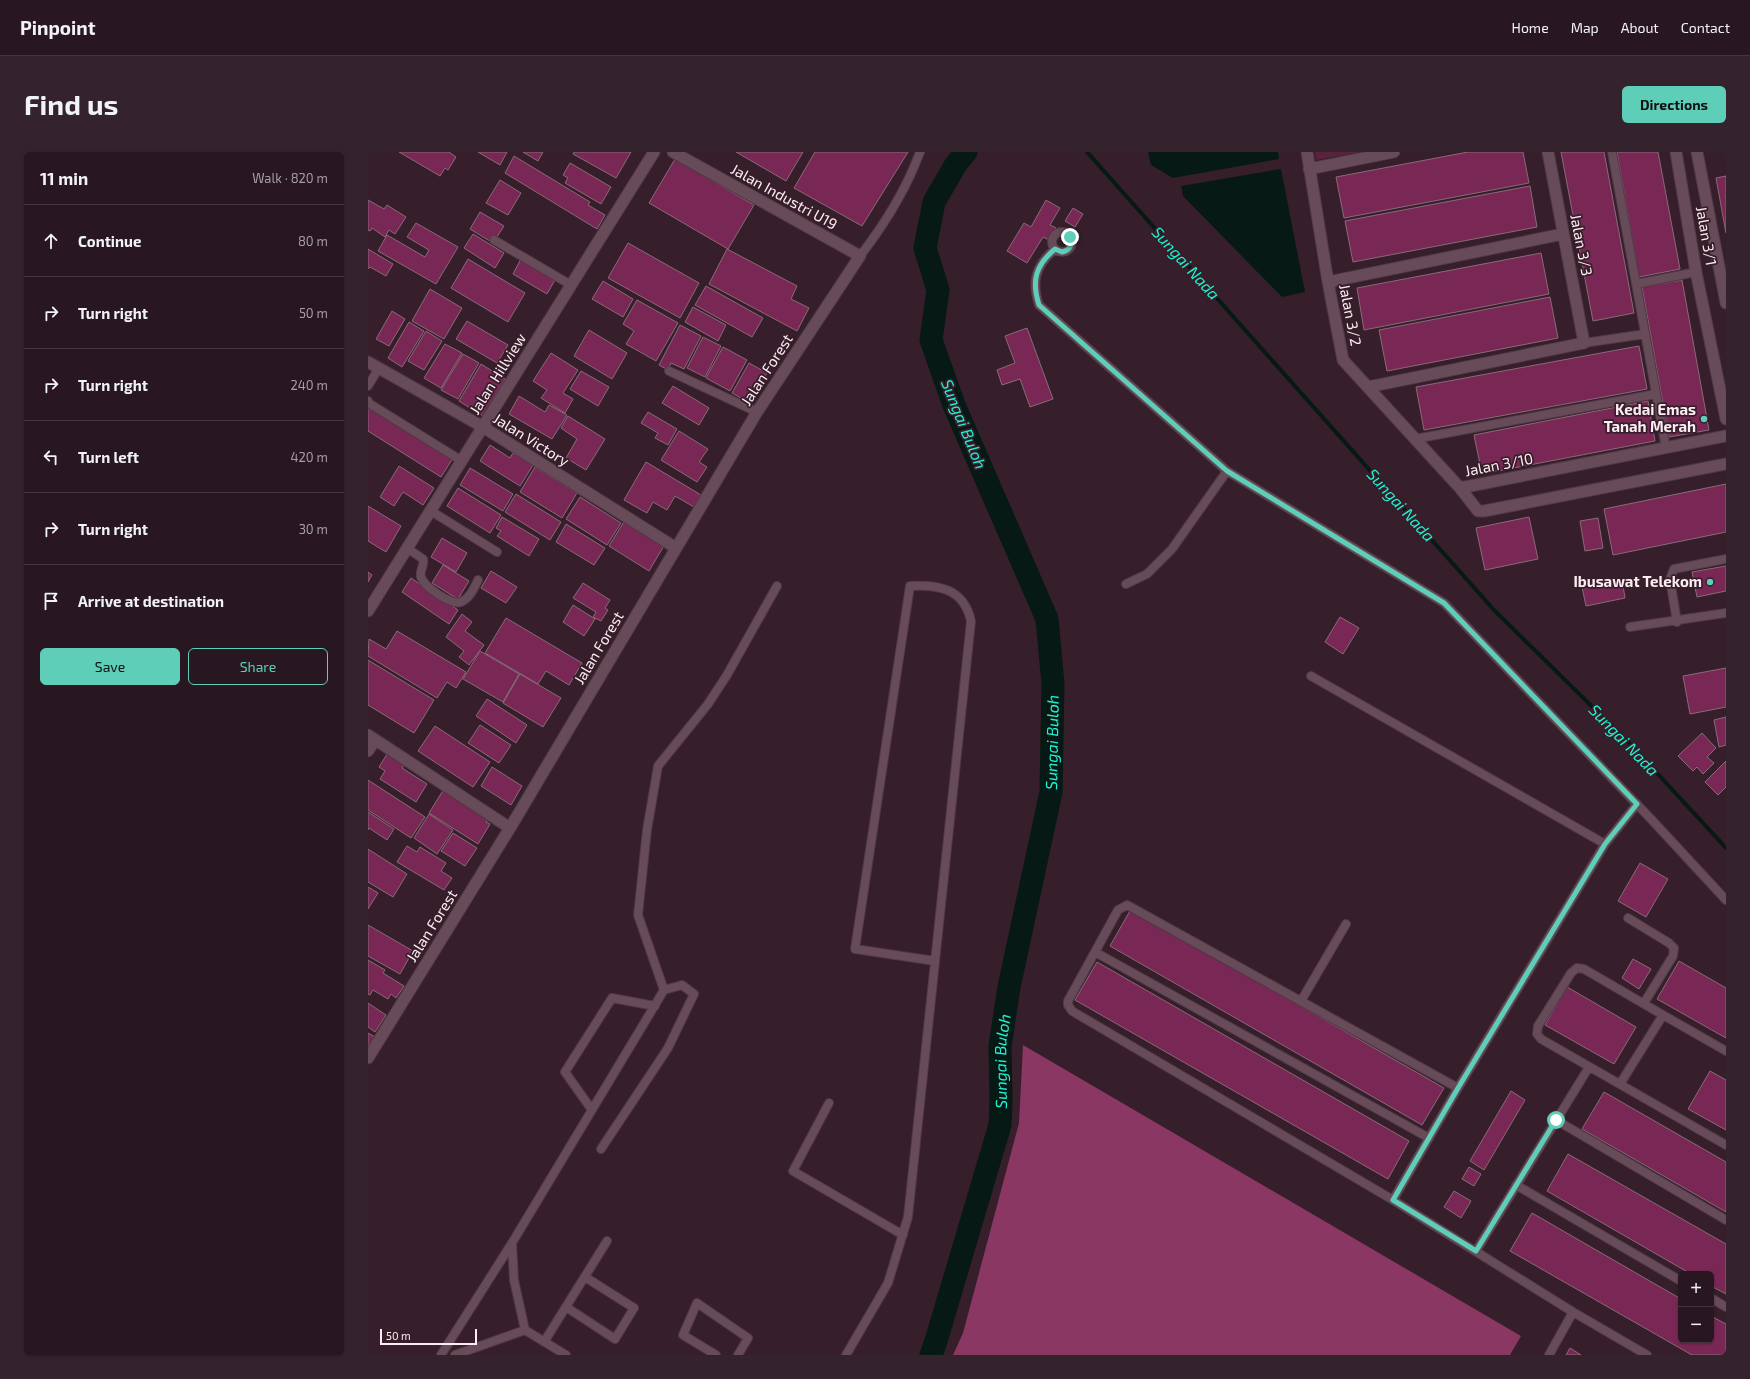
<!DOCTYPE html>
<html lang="en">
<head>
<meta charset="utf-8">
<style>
  body { margin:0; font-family:"Exo 2",sans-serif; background:#34232d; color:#f1f3f6 }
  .controls { position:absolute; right:12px; bottom:12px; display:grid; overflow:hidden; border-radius:6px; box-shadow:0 1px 3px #0004 }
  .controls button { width:36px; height:36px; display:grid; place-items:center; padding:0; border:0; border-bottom:1px solid #44353e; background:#281620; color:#f1f3f6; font:20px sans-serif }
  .scale { position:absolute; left:12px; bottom:10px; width:97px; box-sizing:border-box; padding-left:4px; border:2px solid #fdecf3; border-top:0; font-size:11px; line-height:14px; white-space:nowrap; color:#fdecf3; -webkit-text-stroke:3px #361e2a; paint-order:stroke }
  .stop { position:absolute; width:12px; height:12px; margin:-9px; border:3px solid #5eceb8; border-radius:50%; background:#fff }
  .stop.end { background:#5eceb8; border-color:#fff; box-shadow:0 1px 4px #0008 }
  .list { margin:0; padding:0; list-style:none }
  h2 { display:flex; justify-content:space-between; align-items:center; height:52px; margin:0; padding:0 16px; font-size:17px }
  h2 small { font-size:13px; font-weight:400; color:#a59fa5 }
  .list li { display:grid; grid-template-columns:26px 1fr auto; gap:12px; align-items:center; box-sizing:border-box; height:72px; padding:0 16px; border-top:1px solid #44353e }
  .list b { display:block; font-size:15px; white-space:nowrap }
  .list em { font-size:13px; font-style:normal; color:#a59fa5 }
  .actions { display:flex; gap:8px; padding:12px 16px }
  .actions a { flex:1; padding:9px 0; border:1px solid #5eceb8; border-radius:6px; text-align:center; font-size:14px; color:#5eceb8 }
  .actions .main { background:#5eceb8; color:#111 }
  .icon { flex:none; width:22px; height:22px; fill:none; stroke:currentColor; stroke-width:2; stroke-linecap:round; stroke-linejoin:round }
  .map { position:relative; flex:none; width:1358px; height:1203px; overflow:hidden; border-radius:6px }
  header { display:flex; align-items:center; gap:24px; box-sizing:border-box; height:56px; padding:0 20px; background:#281620; border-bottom:1px solid #44353e }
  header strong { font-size:19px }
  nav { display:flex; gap:22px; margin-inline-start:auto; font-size:14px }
  .intro { display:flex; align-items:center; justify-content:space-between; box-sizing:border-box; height:96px; padding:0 24px }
  h1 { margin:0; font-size:28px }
  .button { padding:10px 18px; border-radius:6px; background:#5eceb8; color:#111; font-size:14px; font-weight:700 }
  main { display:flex; gap:24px; padding:0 24px }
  aside { flex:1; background:#281620; border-radius:6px; box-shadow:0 1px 3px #0004 }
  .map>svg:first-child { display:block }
  .green { fill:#592340 }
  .forest { fill:#8a3763 }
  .water { fill:#071915 }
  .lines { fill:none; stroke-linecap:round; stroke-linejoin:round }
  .stream { stroke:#071915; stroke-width:4 }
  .river { stroke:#071915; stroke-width:23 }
  .building { fill:#792755; stroke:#886b78 }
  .service-casing { stroke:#4e3944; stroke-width:10 }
  .minor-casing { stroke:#4e3944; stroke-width:13 }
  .service { stroke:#674b58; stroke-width:8 }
  .minor { stroke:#674b58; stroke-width:11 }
  .route { stroke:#5eceb8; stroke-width:5 }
  .poi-dot { fill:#5eceb8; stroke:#361e2a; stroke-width:1.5 }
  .labels { text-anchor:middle; stroke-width:3.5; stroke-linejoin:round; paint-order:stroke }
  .street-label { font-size:15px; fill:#fdecf3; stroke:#361e2a }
  .poi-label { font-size:15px; font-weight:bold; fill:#fdecf3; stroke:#361e2a; text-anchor:end }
  .water-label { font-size:16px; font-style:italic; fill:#20f3d3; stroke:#361e2a }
</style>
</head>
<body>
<header>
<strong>Pinpoint</strong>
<nav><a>Home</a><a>Map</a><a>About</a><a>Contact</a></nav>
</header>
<div class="intro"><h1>Find us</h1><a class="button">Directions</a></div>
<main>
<aside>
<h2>11 min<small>Walk · 820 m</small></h2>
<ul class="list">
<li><svg class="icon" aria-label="ahead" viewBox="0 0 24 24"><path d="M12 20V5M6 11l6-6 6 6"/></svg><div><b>Continue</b></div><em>80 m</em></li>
<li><svg class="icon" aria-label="right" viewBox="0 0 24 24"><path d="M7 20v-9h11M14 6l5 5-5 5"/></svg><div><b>Turn right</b></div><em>50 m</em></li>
<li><svg class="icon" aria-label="right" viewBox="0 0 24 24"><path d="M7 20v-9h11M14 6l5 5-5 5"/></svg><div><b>Turn right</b></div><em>240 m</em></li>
<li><svg class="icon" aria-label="left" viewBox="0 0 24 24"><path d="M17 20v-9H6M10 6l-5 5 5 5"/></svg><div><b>Turn left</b></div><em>420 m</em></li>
<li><svg class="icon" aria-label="right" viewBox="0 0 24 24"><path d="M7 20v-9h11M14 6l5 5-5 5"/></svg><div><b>Turn right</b></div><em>30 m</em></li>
<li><svg class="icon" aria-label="arrive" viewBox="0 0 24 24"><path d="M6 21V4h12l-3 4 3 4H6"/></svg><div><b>Arrive at destination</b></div></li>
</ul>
<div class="actions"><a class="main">Save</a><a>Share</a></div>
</aside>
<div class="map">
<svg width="1358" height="1203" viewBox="0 0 1358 1203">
  <rect width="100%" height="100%" fill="#361e2a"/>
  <path class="green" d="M947,0H992L948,8Z"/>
  <path class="forest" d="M655,893L1153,1184L1142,1203H585L595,1181L651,971Z"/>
  <path class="water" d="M780,0H910L911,7L805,26L783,13Z
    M913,17L937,140L914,145L815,44L813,34Z"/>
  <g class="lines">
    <path class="stream" d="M719,0L1126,458L1264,594L1358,696"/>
    <path class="river" id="s1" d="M563,1203L568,1189L632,973L633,950L632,894L641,835L683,640L685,532L679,467L586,253L563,188L570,138L557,96L566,50L588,12L598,0"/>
  </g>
  <path class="building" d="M31,0H81L88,5L80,18L77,16L72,24Z
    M110,0H139L132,13Z
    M155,0H175L170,9Z
    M206,0H263L248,26L205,2Z
    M368,0H435L418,29Z
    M447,0H540L494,74L426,36Z
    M1100,0H1155L1161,31L976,66L968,25Z
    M1193,0H1236L1266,161L1225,169Z
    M1249,0H1290L1312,117L1271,125Z
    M146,4L222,50L220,53L237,63L229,77L137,21Z
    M307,7L386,53L360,97L281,51Z
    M202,11L243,35L233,52L197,31L200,26L195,23Z
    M1358,24V81L1348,26Z
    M132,28L153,41L140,63L118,51Z
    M1162,34L1169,75L985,110L977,69Z
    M0,48L16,57L19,53L38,65L27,82L21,78L17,85L4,76L2,79L0,78Z
    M678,48L692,56L682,73L688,76L681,88L675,85L659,111L639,99L656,71L663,75Z
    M705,56L715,62L707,75L697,69Z
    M112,60L136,74L125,91L102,77Z
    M48,71L90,95L68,132L10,99L19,83L57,105L61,98L39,85Z
    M105,82L136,101L127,116L96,96Z
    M260,91L331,131L312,166L240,126Z
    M0,97L25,112L18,124L2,115L0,117Z
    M359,97L429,134L423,147L441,156L429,179L341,132Z
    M1173,101L1181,142L996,178L989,136Z
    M154,105L188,126L179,142L145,122Z
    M100,107L157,141L140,170L83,136Z
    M1314,128L1341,278L1301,285L1274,135Z
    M235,129L265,147L255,165L224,147Z
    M338,134L395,166L384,185L327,153Z
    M62,137L94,156L76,187L44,169Z
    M1182,145L1190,186L1019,219L1011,178Z
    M269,148L310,171L288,209L258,192L266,179L255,172Z
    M325,155L358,173L350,189L317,170Z
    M24,159L37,167L21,194L8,187Z
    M99,169L140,193L129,211L88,187Z
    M41,170L56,179L34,215L20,206Z
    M312,173L333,184L316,217L303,211L300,218L291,213Z
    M659,176L685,247L662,255L652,227L634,233L629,218L647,211L637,184Z
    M221,178L259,201L244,227L206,204Z
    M58,179L74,189L56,218L40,209Z
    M335,185L353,194L337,225L319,216Z
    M77,192L94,201L73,236L56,226Z
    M1271,194L1279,237L1056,278L1048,235Z
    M355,195L379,208L362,239L338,226Z
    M183,201L210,218L195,241L205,247L197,261L173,246L179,238L165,229Z
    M95,202L111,211L90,247L73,238Z
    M381,211L399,221L382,251L364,241Z
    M113,212L137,227L115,264L91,249Z
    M213,219L241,235L230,254L202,237Z
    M305,234L341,256L331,273L294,251Z
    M151,244L177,260L181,253L199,263L184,287L141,262Z
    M1280,249L1287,289L1114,322L1106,283Z
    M0,252L85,306L73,325L0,279Z
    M280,260L309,277L300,293L287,286L290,281L273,271Z
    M200,264L237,287L218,318L198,306L209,287L193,276Z
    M311,279L340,297L331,310L339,315L329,330L293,308Z
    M122,293L142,306L145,301L165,313L152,334L112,309Z
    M278,310L333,343L326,355L307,344L299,358L285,350L279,361L256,348Z
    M31,314L66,336L55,353L35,340L26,354L12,345Z
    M167,315L209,341L194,366L152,340Z
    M102,316L145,342L135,359L92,333Z
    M1358,332V380L1245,403L1236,357Z
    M90,336L133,363L122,381L79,354Z
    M148,342L193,370L182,388L137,360Z
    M212,345L253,371L239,393L198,367Z
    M0,354L33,374L18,400L0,389Z
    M134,365L171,387L161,404L129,384L133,379L128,376Z
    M1161,365L1170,407L1117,418L1108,376Z
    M1230,366L1235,396L1217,399L1212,369Z
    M257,368L297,392L281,419L241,394Z
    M198,372L237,396L226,413L188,390Z
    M74,386L99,401L88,420L63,405Z
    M75,413L101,429L90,447L64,431Z
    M1358,414V439L1329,445L1324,420Z
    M123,419L149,435L138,451L113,436Z
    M0,420L4,423L0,430Z
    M43,426L90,458L81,472L34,440Z
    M1254,427L1257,446L1218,454L1214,435Z
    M215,431L242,448L237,456L240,458L233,469L225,465L228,460L205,446Z
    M205,453L227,467L216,484L195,470Z
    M94,462L104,470L97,479L116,493L101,513L91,505L96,499L78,485Z
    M972,465L991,476L975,502L957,490Z
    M138,466L214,511L201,533L178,519L170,532L117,501Z
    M29,479L98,520L88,536L79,530L69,546L0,504L1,487L18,497Z
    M112,499L151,522L135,550L95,527Z
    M0,508L66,548L46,581L0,553Z
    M1358,516V555L1322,562L1315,524Z
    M152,522L193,546L175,575L135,551Z
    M119,547L159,573L148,591L108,564Z
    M1358,565V593L1351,595L1346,568Z
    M112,573L143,593L131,611L100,591Z
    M67,574L122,610L105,635L50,599Z
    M1334,581L1348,596L1339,605L1346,611L1335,622L1329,615L1325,619L1310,604Z
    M21,599L38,610L34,616L59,632L48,650L12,627L17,619L11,615Z
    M1358,609V635L1350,643L1337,630Z
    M124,615L154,634L143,653L113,634Z
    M0,628L57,665L43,686L0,658Z
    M76,637L121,666L118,670L122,672L110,692L61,661Z
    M0,660L26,677L19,688L1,676L0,678Z
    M61,662L85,678L69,702L46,686Z
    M85,681L109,696L97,714L73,699Z
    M39,694L49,700L52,695L78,711L73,719L84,726L76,738L29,710Z
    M0,697L39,722L25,745L0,730Z
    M1272,711L1300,727L1278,765L1250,749Z
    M0,735L10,741L0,757Z
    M763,757L1076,936L1054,973L742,794Z
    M0,773L45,799L32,822L0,804Z
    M1265,807L1283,817L1271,837L1254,826Z
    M0,808L17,818L15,821L36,834L28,846L23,842L20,847L5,838L2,843L0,842Z
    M1311,809L1358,836V886L1289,847Z
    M729,810L1041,989L1020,1027L707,848Z
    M1199,835L1268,875L1246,912L1177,873Z
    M0,851L18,863L7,880L0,875Z
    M0,881L7,885L0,896Z
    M1342,919L1358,928V978L1320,957Z
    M1143,939L1157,948L1116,1018L1102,1009Z
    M1236,940L1358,1010V1060L1214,977Z
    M1200,1002L1358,1092V1142L1343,1134V1122H1323L1179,1039Z
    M1101,1015L1113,1022L1106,1034L1094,1027Z
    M1086,1039L1103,1049L1093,1066L1076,1055Z
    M1164,1061L1313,1147V1188H1343V1164L1358,1172V1203H1324L1142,1099Z
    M1202,1196L1213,1203H1198Z"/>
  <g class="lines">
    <g class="service-casing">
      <path id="service" d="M1244,0L1298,296
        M684 90a10 10 0 1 1 20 0a10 10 0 1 1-20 0Z
        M126,88L203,133
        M687,97C668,113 663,129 671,153L859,319L1076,451L1283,667L1358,748
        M492,104C516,73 538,38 552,0
        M1268,132L1328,120
        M1216,191L1277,182
        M301,219L389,260
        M0,234L11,216
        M0,249L2,252L94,309
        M1047,287L1288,242
        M63,359L129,400
        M39,396L55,407C57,413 51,419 53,425C56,435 84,454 93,450C102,446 106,436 110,428
        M758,432L779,422L804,397L859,319
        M1309,470L1302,427L1306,417L1358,407
        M1262,475L1358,461
        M943,524L1237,692
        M1260,766L1301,791L1306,796L1305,804L1276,851
        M727,800L1061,986
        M296,838L270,763L279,678L290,614L340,552L359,523L409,434
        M933,849L978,772
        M1295,863L1216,817L1209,816L1203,821L1170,874L1169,882L1173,887L1358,993
        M1252,932L1295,863L1358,899
        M1090,936L759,753L750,758L700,849V853L704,859L1025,1048L1205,1160L1279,1203
        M461,951L425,1019L535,1083
        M224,958L197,920L244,846L287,854
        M1188,968L1358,1068
        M1148,1033L1313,1129
        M1025,1048L1090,936L1237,692L1269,652
        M144,1091L146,1128L157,1178L198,1203
        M1108,1099L1221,915
        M1343,1146L1358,1155
        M198,1155L247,1187L266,1156L217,1125
        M176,1190L239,1089
        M73,1203L144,1091L296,838L314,833L326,842L300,896L233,997
        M87,1203L157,1178
        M348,1203L315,1183L329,1151L380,1186L370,1203
        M478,1203L520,1131L540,1065L603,469C596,437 571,432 542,434L487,797L567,809
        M1181,1203L1205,1160"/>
    </g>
    <g class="minor-casing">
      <path id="minor" d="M939,0L960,130L975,208L1092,336L1110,359H1116L1358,312
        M1308,0L1328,120L1358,267
        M1329,0L1358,151
        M941,17L1026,0
        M960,130L1195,82
        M0,210L115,275L308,396
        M1000,235L1216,191L1180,0
        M1092,336L1358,284
        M0,459L286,0
        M0,583L142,676
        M0,599L7,588
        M0,906L142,676L389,260L492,104L305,0"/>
    </g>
    <use href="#service" class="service"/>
    <use href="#minor" class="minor"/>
  </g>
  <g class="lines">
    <path class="route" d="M702,85C705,93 702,98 694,100L687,97C668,113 663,128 671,153L859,319L1076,451L1269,652L1237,692L1090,936L1025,1048L1108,1099L1188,968"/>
  </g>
  <g class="poi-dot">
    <circle cx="1336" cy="267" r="4"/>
    <circle cx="1342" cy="430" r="4"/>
  </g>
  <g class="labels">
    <g class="street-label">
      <text transform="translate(416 45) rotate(29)" y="5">Jalan Industri U19</text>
      <text transform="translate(1338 84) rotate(80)" y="5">Jalan 3/1</text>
      <text transform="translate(1213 93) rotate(79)" y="5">Jalan 3/3</text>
      <text transform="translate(982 163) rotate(79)" y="5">Jalan 3/2</text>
      <text transform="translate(399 218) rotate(-57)" y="5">Jalan Forest</text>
      <text transform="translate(130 222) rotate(-58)" y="5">Jalan Hillview</text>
      <text transform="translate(163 288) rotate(32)" y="5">Jalan Victory</text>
      <text transform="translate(1131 313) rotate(-11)" y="5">Jalan 3/10</text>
      <text transform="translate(231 496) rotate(-59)" y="5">Jalan Forest</text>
      <text transform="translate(64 774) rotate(-58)" y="5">Jalan Forest</text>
    </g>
    <g class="poi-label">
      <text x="1328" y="263">Kedai Emas<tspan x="1328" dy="17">Tanah Merah</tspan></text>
      <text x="1334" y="435">Ibusawat Telekom</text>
    </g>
    <g class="water-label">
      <text transform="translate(818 111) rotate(48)" y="6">Sungai Nada</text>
      <text transform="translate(596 272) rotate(68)" y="6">Sungai Buloh</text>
      <text transform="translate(1033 353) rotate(48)" y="6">Sungai Nada</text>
      <text transform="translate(1256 588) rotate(46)" y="6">Sungai Nada</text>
      <text dy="6" stroke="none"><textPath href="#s1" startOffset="628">Sungai Buloh</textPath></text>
      <text dy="6" stroke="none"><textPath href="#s1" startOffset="304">Sungai Buloh</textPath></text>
    </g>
  </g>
</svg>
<div class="controls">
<button>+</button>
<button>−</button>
</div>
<div class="scale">50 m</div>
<div class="stop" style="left:1188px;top:968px"></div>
<div class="stop end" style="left:702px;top:85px"></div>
</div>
</main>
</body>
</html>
